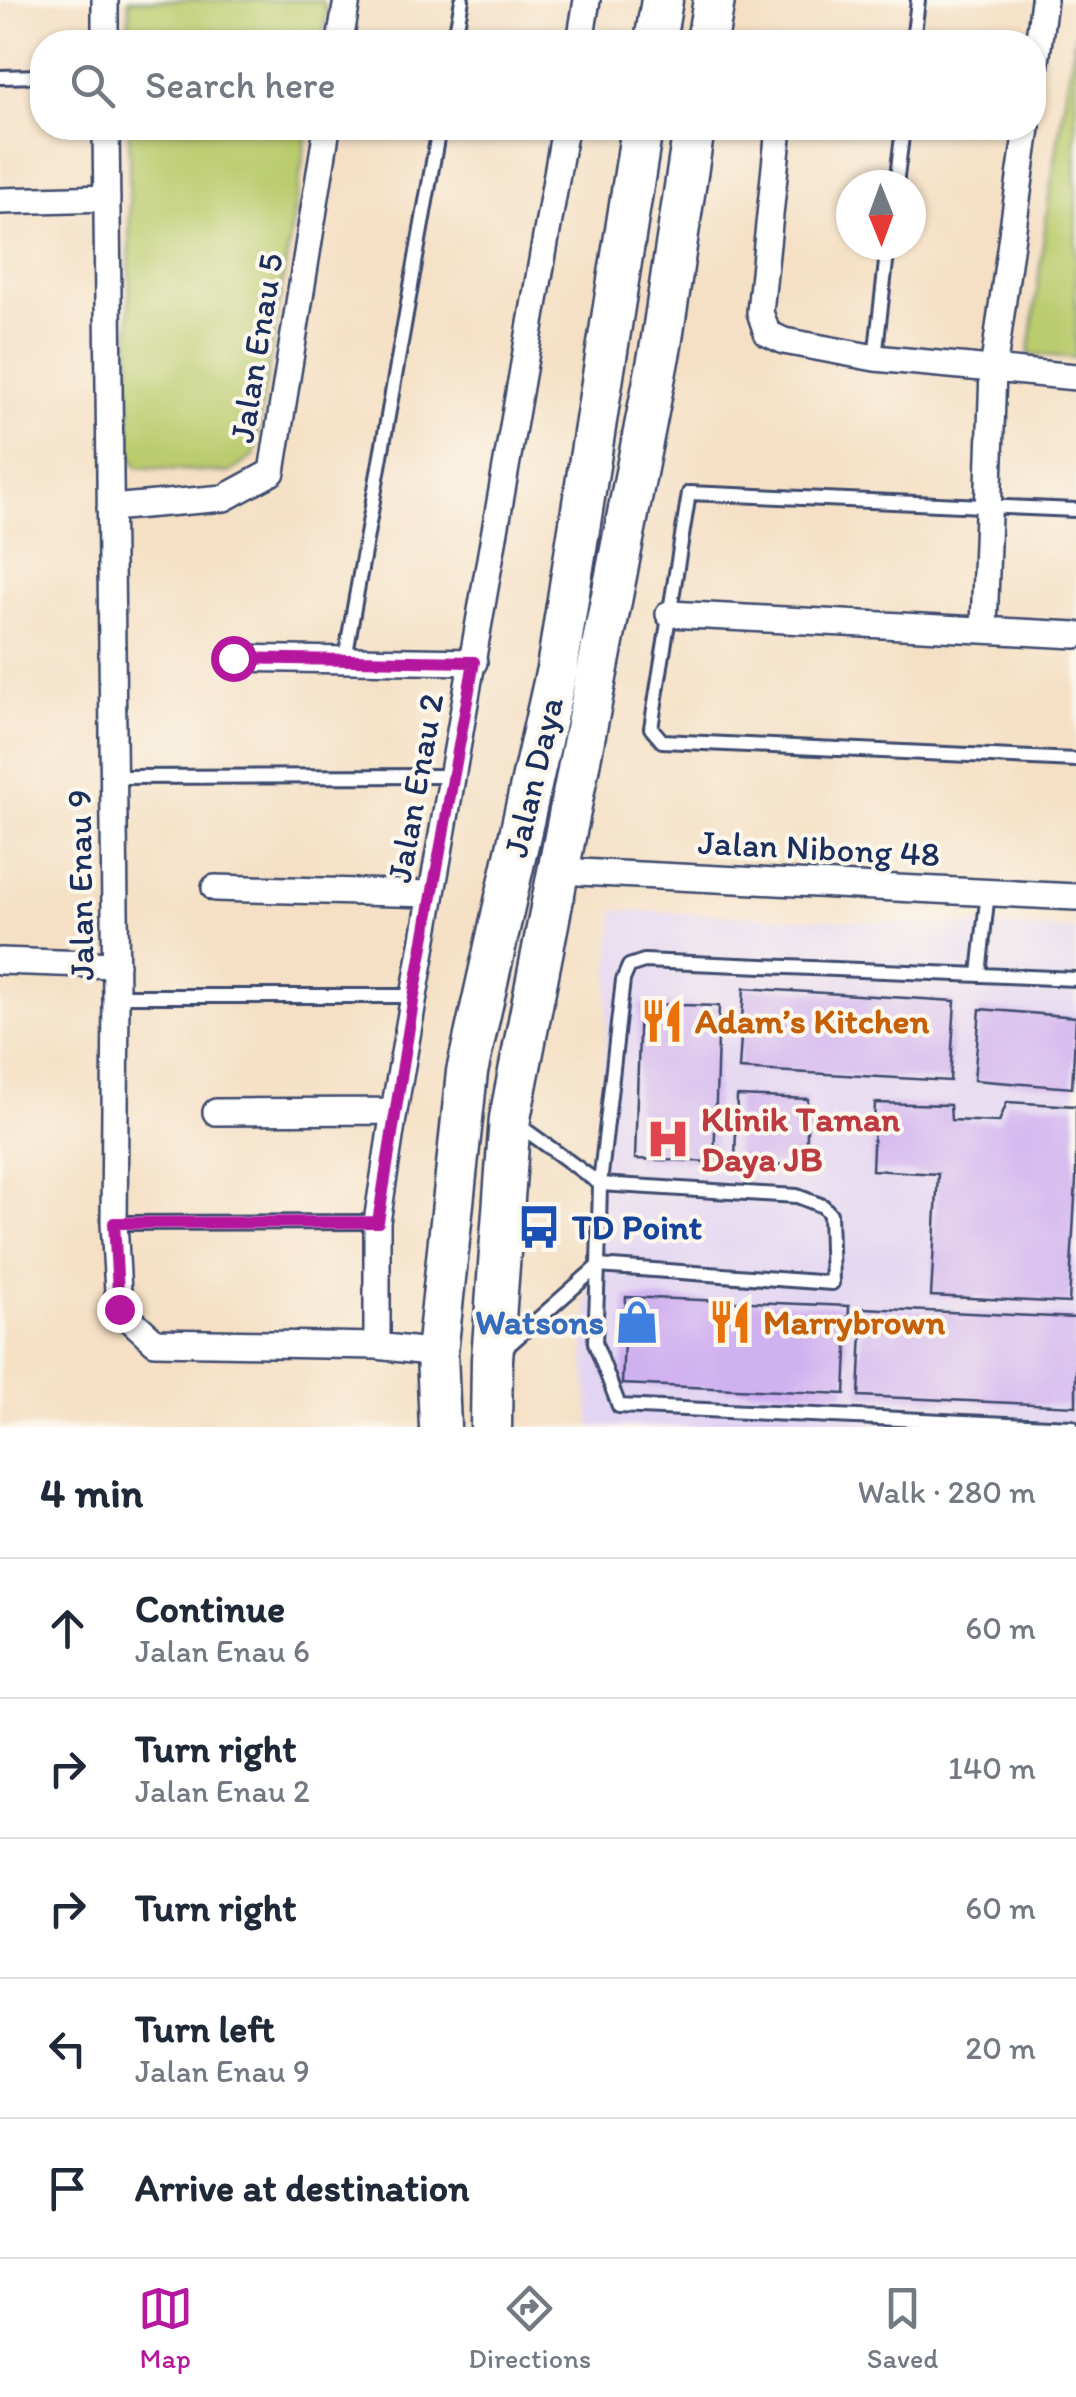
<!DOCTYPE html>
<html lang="en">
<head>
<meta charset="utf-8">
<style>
  body { margin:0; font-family:Itim,sans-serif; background:#f2f2f3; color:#1f2937 }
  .compass { position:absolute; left:836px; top:170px; width:90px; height:90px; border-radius:50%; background:#fff; box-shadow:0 2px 8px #0004; rotate:179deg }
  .stop { position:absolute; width:30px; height:30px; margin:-22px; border:8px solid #b5179e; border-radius:50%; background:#fff }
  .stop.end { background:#b5179e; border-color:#fff; box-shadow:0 2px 10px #0008 }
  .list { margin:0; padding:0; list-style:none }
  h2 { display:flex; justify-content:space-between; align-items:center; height:130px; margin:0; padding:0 40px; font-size:42px }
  h2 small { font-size:32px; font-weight:400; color:#747a83 }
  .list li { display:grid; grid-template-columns:65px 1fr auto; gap:30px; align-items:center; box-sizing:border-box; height:140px; padding:0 40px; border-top:2px solid #e0e1e3 }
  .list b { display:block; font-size:38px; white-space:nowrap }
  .list p { margin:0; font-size:32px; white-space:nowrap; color:#747a83 }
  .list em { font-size:32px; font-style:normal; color:#747a83 }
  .icon { flex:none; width:55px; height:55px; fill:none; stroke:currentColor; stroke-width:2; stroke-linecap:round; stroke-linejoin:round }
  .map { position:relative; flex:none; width:1076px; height:1427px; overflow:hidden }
  .search { position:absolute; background:#fff; box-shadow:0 2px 8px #0004; left:30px; right:30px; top:30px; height:110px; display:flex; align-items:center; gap:25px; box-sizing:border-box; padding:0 35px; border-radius:40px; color:#747a83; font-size:38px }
  .sheet { height:830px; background:#fff }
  nav { display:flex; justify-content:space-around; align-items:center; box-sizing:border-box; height:140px; border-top:2px solid #e0e1e3; background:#fff; font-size:28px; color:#747a83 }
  nav a { display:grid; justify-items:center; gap:5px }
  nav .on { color:#b5179e }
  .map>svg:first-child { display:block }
  .built { fill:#e2d4f3 }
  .green { fill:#bbcc6e; stroke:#6b7e66; stroke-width:2.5 }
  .building { fill:#d0b1f0 }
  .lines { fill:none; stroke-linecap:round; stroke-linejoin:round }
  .lane-casing { stroke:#3c4a6d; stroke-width:18 }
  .street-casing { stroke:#3c4a6d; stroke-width:30 }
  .primary-casing { stroke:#3c4a6d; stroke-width:45 }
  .lane { stroke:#fff; stroke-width:12 }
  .street { stroke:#fff; stroke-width:25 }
  .primary { stroke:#fff; stroke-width:40 }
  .route { stroke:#b5179e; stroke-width:12 }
  .labels { text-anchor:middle; stroke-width:8; stroke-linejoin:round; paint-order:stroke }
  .street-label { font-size:35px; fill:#1b2f5e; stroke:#fbf7ec }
  .food-label { font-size:35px; font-weight:bold; fill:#c56008; stroke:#fbf7ec; text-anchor:start }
  .health-label { font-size:35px; font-weight:bold; fill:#be3a42; stroke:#fbf7ec; text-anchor:start }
  .transit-label { font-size:35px; font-weight:bold; fill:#164399; stroke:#fbf7ec; text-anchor:start }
  .shop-label { font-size:35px; font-weight:bold; fill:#366cbe; stroke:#fbf7ec; text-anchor:end }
</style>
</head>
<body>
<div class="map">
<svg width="1076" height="1427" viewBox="0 0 1076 1427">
  <rect width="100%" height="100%" fill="#fbf7ec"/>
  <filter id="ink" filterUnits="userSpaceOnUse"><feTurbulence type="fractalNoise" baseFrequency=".01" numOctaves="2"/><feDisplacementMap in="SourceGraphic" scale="20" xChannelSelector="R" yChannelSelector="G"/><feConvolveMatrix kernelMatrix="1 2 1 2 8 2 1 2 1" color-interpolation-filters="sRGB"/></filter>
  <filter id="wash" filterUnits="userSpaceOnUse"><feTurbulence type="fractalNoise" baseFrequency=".0048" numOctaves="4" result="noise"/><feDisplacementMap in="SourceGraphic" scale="40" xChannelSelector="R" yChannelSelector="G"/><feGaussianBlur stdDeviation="2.25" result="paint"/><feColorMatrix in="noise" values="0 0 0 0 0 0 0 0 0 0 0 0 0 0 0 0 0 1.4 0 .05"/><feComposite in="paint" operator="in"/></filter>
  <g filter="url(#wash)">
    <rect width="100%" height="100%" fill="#f5e0c5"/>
    <path class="built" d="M614,910L1076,930V1427H591L584,1358Z"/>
    <path class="green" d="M129,0H321L327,10L322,42H129Z
      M1076,30V358L1029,354L1049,197Z
      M129,128H308L254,456L229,473L137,467L130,452Z"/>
    <g id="blocks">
      <path class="building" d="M744,988L955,1001L950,1081L739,1069Z
        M640,1004L719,1006L714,1162L635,1159Z
        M980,1009L1076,1017L1072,1088L974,1080Z
        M737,1096L808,1099L806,1166L735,1162Z
        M1007,1102L1076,1106V1180L1069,1303L931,1296L938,1174L872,1170L875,1103L950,1105L951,1120L999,1122Z
        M626,1297L849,1306L845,1394L622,1384Z
        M863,1308L1076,1318V1406L859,1396Z"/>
    </g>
  </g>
  <g filter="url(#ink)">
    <use href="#blocks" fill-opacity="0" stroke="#3c4a6d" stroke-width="2.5"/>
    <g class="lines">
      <g class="lane-casing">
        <path id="lane" d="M454,42L462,0
          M913,42L918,0
          M0,77L42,76
          M896,185L903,128
          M875,358L888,245
          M1076,510L689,493L651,728L662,741L1076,760
          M345,659L439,128
          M113,777L453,776
          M979,974L988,892
          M116,996H414
          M114,1223L377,1222
          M502,1351L598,1266L600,1184L516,1123
          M1072,1427L619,1406L595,1343L598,1266L832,1283L830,1214L823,1206L797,1196L600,1184L623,980L629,966L644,961L1076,979"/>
      </g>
      <g class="street-casing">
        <path id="street" d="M105,0V42
          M340,42L347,0
          M580,42L587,0
          M1034,78L1044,0
          M106,128L116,996L114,1223L119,1309L155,1342L377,1346L437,1353
          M779,128L760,312L767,333L784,341L875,358L1076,377
          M0,201L107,198
          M110,508L224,498L272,472L327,128
          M669,614L1076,635
          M984,629L993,371L1027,128
          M233,658L474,662
          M559,871L1076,897
          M215,888L431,894
          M0,961L116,965
          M216,1112L394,1111
          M377,1346V1222L394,1111L565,128"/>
      </g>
      <g class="primary-casing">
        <path id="primary" d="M655,42L662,0
          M707,42L714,0
          M440,1427L437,1353L467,1072L557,669L642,128
          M491,1427L492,1359L510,1118L661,345L694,128"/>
      </g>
      <use href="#lane" class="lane"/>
      <use href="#street" class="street"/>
      <use href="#primary" class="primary"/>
    </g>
  </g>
  <g class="lines" filter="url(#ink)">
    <path class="route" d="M119,1309L114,1223L378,1222L414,996L474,662L233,658"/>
  </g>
  <defs>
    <g id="restaurant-bare" transform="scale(3.45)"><path d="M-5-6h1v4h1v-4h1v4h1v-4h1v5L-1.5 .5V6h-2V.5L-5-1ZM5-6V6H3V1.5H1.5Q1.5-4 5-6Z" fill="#e8710a" stroke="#fbf7ec" stroke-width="2.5" paint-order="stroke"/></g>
    <g id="hospital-bare" transform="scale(3.45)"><path d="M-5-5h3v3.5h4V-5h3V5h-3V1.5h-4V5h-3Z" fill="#e0444e" stroke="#fbf7ec" stroke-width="2.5" paint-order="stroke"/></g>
    <g id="bus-bare" transform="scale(3.45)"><path d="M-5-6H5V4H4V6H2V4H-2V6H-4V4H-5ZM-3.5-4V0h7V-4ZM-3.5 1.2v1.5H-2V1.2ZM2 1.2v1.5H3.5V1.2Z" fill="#1a4fb4" stroke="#fbf7ec" stroke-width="2.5" paint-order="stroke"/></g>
    <g id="shop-bare" transform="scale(3.45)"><path d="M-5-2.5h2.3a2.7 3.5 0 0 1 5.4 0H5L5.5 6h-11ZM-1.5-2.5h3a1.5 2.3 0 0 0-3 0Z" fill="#3f7fe0" stroke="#fbf7ec" stroke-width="2.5" paint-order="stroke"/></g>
  </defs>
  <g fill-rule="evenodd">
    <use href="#restaurant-bare" x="662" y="1021"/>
    <use href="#hospital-bare" x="668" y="1139"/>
    <use href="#bus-bare" x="539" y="1227"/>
    <use href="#shop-bare" x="637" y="1322"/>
    <use href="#restaurant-bare" x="730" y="1322"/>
  </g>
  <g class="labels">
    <g class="street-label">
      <text transform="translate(256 348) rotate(-81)" y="12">Jalan Enau 5</text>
      <text transform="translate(533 777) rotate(-77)" y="12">Jalan Daya</text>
      <text transform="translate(415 788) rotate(-80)" y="12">Jalan Enau 2</text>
      <text transform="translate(819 848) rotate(3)" y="12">Jalan Nibong 48</text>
      <text transform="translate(80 885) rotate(-91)" y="12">Jalan Enau 9</text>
    </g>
    <g class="food-label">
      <text x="695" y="1033">Adam’s Kitchen</text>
      <text x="763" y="1334">Marrybrown</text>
    </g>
    <g class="health-label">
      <text x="701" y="1131">Klinik Taman<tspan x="701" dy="40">Daya JB</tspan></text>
    </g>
    <g class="transit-label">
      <text x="572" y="1239">TD Point</text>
    </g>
    <g class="shop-label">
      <text x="604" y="1334">Watsons</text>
    </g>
  </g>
</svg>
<svg class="compass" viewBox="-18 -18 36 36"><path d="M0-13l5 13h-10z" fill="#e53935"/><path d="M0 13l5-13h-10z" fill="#747a83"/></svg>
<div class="stop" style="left:233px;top:658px"></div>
<div class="stop end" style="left:119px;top:1309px"></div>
<div class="search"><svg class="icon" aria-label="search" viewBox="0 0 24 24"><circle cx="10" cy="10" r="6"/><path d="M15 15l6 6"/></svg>Search here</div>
</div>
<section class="sheet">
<h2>4 min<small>Walk · 280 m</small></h2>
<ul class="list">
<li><svg class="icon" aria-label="ahead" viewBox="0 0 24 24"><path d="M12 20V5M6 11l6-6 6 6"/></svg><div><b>Continue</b><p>Jalan Enau 6</p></div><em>60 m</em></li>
<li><svg class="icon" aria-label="right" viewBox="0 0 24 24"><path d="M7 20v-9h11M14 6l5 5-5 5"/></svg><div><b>Turn right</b><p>Jalan Enau 2</p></div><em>140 m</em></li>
<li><svg class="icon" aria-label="right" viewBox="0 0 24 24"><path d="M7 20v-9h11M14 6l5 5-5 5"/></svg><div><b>Turn right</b></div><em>60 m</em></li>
<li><svg class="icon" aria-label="left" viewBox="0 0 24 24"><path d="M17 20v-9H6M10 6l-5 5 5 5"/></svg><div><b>Turn left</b><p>Jalan Enau 9</p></div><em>20 m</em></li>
<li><svg class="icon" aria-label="arrive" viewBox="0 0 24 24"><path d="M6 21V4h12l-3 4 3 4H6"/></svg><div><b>Arrive at destination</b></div></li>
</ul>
</section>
<nav>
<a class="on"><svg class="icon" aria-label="map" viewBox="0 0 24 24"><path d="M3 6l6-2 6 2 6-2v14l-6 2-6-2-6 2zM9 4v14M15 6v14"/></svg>Map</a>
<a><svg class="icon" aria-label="directions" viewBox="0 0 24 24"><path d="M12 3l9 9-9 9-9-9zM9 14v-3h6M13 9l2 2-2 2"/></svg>Directions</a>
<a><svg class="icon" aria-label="saved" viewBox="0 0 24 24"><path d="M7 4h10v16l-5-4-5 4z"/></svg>Saved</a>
</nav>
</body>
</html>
